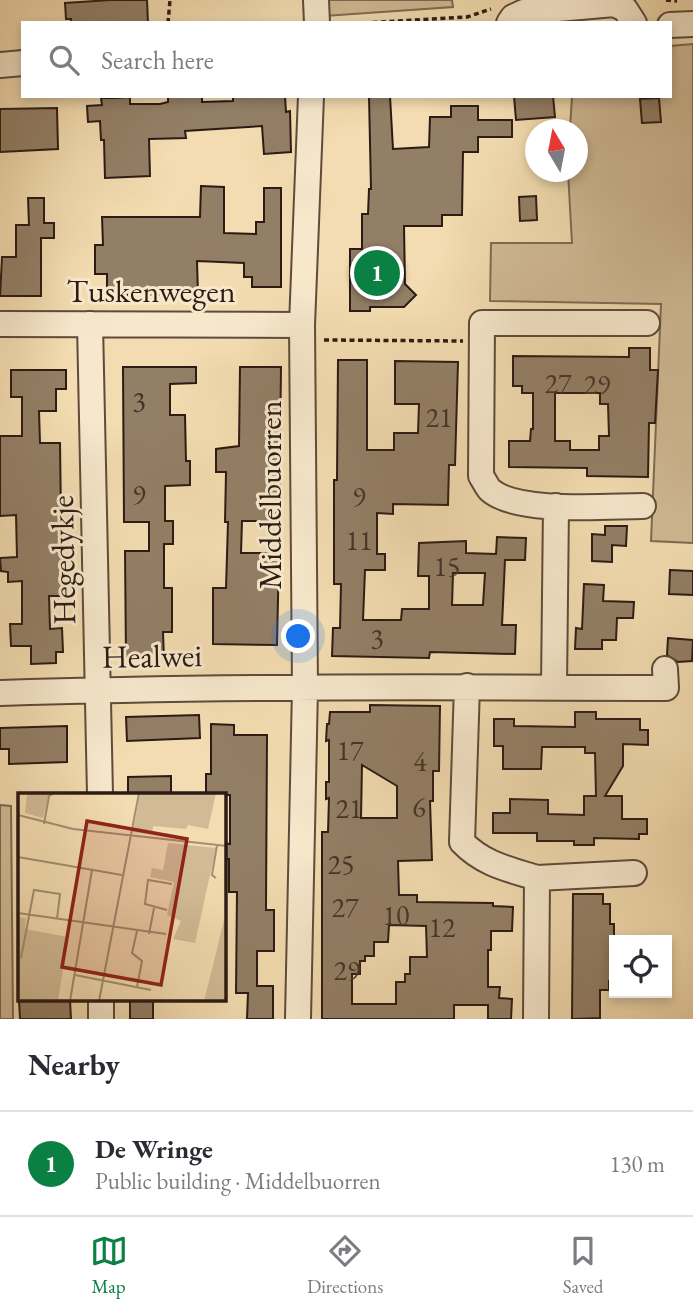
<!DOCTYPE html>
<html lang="en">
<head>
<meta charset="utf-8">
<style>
  body { margin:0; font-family:"EB Garamond",serif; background:#f2f2f3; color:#2b2b33 }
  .controls { position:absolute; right:21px; bottom:21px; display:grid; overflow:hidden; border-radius:0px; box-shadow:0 4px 10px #0003 }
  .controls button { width:63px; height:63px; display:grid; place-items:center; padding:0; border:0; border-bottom:2px solid #e1e1e2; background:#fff; color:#2b2b33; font:35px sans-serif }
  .compass { position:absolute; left:525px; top:119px; width:63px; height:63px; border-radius:50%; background:#fff; box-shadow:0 4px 10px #0003; rotate:350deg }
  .you { position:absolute; left:299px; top:637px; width:24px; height:24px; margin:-18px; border:5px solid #fff; border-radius:50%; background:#1a73e8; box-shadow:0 0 0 10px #1a73e833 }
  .badge { display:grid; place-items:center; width:46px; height:46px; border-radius:50%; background:#0b8043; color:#fff; font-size:23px; font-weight:700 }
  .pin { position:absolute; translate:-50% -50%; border:4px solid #fff; box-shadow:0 2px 7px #0006 }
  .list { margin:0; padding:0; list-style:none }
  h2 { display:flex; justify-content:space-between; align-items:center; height:91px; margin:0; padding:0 28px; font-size:30px }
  h2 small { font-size:23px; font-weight:400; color:#7c7c81 }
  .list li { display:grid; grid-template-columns:46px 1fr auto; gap:21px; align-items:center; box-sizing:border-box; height:105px; padding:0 28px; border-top:2px solid #e1e1e2 }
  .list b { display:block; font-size:26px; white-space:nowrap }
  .list p { margin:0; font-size:23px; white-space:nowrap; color:#7c7c81 }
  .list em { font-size:23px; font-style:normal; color:#7c7c81 }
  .icon { flex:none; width:38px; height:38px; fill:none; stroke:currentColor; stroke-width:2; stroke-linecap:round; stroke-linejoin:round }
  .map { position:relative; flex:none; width:693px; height:1019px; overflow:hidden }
  .search { position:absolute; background:#fff; box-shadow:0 4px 10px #0003; left:21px; right:21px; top:21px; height:77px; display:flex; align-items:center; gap:18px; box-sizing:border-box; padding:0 24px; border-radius:0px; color:#7c7c81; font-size:26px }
  .sheet { height:196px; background:#fff }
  nav { display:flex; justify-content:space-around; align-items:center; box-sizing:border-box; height:98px; border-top:2px solid #e1e1e2; background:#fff; font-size:19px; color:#7c7c81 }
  nav a { display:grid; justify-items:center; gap:4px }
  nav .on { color:#0b8043 }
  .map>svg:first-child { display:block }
  .green { fill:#d1bb96; stroke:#7e6b55; stroke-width:2 }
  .building { fill:#937f66; stroke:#2c1b14; stroke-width:2; fill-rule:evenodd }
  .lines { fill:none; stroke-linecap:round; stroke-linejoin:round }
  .minor-casing { stroke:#5e4b3b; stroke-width:28 }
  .path { stroke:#2c1b14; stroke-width:3.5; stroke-dasharray:5 3.5; stroke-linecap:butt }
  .minor { stroke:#f7e8cc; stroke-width:24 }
  .labels { text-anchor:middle; stroke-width:6; stroke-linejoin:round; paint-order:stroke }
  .number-label { font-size:28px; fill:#463428 }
  .street-label { font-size:32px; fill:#2c1b14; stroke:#f7e8cc }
  .inset-road { fill:none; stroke:#a38f72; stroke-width:2 }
  .view { fill:#8f2418; fill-opacity:0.15; stroke:#8f2418; stroke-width:3.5 }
  .inset-edge { fill:none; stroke:#2c1b14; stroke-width:3.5 }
</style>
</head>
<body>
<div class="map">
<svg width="693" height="1019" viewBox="0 0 693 1019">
  <rect width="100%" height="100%" fill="#f3dcb1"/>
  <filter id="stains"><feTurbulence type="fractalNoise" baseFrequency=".00286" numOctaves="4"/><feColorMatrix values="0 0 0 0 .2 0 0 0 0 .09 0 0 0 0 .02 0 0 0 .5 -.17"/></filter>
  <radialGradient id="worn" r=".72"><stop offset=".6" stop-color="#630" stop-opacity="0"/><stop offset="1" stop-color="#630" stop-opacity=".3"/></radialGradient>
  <path class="green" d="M325,0H452L453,7L325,16Z
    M693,44V543L651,541L661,304L490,301L491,243H572L568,172H578V130L570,129L572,96H670V46Z
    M0,805L11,806L13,1019H0Z"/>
  <path class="building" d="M110,0H147L148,23H71V19H66L65,3Z
    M168,96H202V102L233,101V96H285L286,112L290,111L291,152L264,154L262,126L185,131L186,138L149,139L150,176L105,178L104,140H101L100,121L88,122L87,106L102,105L101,98H116L130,97V104H160L168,102Z
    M369,96H390L393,149L429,147L430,117H451V106H478V120H512V137H478V152H463L462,215H442V226H404L405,284L416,295L404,307H370V311H350V249H362V214H368L369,189H371Z
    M514,96H553L555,117L516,120Z
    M659,98L661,122L642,123L640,99Z
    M57,108L58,149L0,152V109Z
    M201,186L224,187V233L256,234V222H264V188H281V287H252V277H244V263L197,261L198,295H107V274H95V245H103L102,217H200Z
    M536,196L537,220L520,221L519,197Z
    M28,198H44V223H54V238H41V296H0L2,257H16V225H29Z
    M629,348H650V370H658L655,423H649L648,477L587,476V468L509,467V441H530L531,429H533V393H522V386H513V356L629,357ZM555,393H600V404H608L609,436H599V450H570V441H555Z
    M338,360H367V450H394V433H418L419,404H395V361L458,362L455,465H449L448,505L393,504V514L377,513V554H385V570H365L363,620H401L402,609H429V576H418L419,543L466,541V553L496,554L497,537L526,538L525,560H505L502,625H516L515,654L430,652L429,658L332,656L333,628H340L341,584H334V480H337ZM453,573H485L483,605H452Z
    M123,367H196V383L170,384V415H185L186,461H190V485L165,486V521H173V544H164V588H172V632H163L164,658L126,660L125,551H149V522H124Z
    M240,367H281L279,521H242L241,553H279L277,645L213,644V588H226L228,522H225L226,472H216V449L239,446Z
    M11,370H66V389H56V411H39L40,443H60L62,596H49L50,629L62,628L63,652H56V663L31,664V646H11L10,624H22V581L8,582V572L1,571L0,558L17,557L16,515L0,516V436H22V397H11Z
    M605,526H627L626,546L612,545V562L592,561V534L605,535Z
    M670,570L693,571V595L669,594Z
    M584,584L604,585L603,601L634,602L633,618H617L616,640H602V649H575L576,628L582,629Z
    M668,638L693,640L692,661L678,662L667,655Z
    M370,705L440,706L439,771H433V801H430L432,860L398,861L399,895H417V902L493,903V906L513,907L512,931H491V950H488V987H500L499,998L512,999L511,1019H488V1005H454V1019H322V832H328L329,798L326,799V782H329V740L326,741L327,724H329L330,712H370ZM362,765L397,786V818H361ZM389,925L426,926L427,957H410V974H405V982H396V1004H352V974H360V961H365V956H374V942H388Z
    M575,712H596V719H640V730H648V745L623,744V766L605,796H622V819H647V834H639V839L594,838V845H574V841H537V833H493V813H510V799L548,800V814L584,815V796H596L595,753H585V747H542L541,769H503V746H494V719H514V726L575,727Z
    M199,715L200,738L127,741L126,717Z
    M211,724L234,725V735H267L266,910H274V951H257V986H273V1019H247L248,993H236L237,892H229V859H224V843L230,844V795H206V774H211Z
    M67,726V762L9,764V749H0V728Z
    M171,776V795H128V777Z
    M573,894H603V904H610V924H614V981H609V990H600V1018L572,1019Z
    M19,1000H70L71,1019H20Z
    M130,1000H153V1019H130Z"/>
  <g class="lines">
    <g class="minor-casing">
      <path id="minor" d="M316,0L317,23
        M509,23L513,17L524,12L614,4L625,9L634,23
        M670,25L693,24
        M0,65L23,63
        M0,324L302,325
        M90,324L100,795
        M643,506C607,506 517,514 490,490C487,487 484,480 481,476L482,323H647
        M467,686L462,842C483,864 508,869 537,878L536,1019
        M554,687L556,506
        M0,693C222,686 444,687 666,688L665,669
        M537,878L634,873
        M101,1000V1019
        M298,1019L305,688L302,325L311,96"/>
    </g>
    <path class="path" d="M666,0L677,1
      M168,23L170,0
      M364,23L467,17L491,9
      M324,340L463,341"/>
    <use href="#minor" class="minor"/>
  </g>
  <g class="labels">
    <g class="number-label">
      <text x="558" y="393">27</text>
      <text x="597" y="394">29</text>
      <text x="139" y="411">3</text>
      <text x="439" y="427">21</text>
      <text x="139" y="504">9</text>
      <text x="359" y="506">9</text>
      <text x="359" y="550">11</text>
      <text x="447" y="576">15</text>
      <text x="377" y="648">3</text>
      <text x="350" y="760">17</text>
      <text x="420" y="771">4</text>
      <text x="419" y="817">6</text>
      <text x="349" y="818">21</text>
      <text x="341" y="874">25</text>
      <text x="345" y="917">27</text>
      <text x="396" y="925">10</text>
      <text x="442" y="937">12</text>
      <text x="347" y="980">29</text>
    </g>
    <g class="street-label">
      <text x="151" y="302">Tuskenwegen</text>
      <text transform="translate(270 495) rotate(-90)" y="11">Middelbuorren</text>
      <text transform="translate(63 560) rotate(-91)" y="11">Hegedykje</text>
      <text transform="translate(152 656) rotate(-1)" y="11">Healwei</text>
    </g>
  </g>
  <g transform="translate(18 793)">
    <rect width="208" height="208" fill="#f3dcb1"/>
    <path d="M9,0H31L25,25L7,20ZM122,0H198L190,36L170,32L168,36L135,33L134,41L115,39ZM150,50L198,55L177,150L155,146L163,128L149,122L156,89L132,84L134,75L145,77ZM208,119V208H186L195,172ZM0,124L8,125L7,136L50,144L40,208H0Z" fill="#d1bb96"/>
    <path class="inset-road" d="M0,22L55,36L209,53M26,31L31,3L36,0M0,64L104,82M198,85L194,82L199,52M149,117L127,111L130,87L154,91M0,120L148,141M119,138L114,160L124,168L119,194M131,141L136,115M3,165L16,97L42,101L39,126M57,182L133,197M52,208L74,77M81,208L121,0"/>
    <path class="view" d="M69,28L169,46L143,192L44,174Z"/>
    <rect width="208" height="208" class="inset-edge"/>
  </g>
  <rect width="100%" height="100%" filter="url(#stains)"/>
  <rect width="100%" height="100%" fill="url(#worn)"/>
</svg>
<div class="controls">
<button><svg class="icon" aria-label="locate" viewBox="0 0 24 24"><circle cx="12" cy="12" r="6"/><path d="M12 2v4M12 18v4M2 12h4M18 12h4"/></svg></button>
</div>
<svg class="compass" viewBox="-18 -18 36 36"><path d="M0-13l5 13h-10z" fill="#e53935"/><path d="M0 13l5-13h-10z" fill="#7c7c81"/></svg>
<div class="you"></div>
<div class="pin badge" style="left:377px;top:273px">1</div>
<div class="search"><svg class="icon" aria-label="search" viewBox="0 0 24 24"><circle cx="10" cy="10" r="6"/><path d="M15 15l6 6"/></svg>Search here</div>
</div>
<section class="sheet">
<h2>Nearby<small></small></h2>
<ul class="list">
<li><span class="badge">1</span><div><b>De Wringe</b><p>Public building · Middelbuorren</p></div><em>130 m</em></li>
</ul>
</section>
<nav>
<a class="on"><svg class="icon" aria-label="map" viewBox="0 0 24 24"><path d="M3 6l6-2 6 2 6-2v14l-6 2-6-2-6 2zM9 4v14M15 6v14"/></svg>Map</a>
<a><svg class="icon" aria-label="directions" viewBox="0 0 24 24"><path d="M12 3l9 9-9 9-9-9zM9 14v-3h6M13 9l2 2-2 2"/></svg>Directions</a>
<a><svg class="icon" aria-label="saved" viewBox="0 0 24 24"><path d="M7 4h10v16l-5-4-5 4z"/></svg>Saved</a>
</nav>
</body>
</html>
